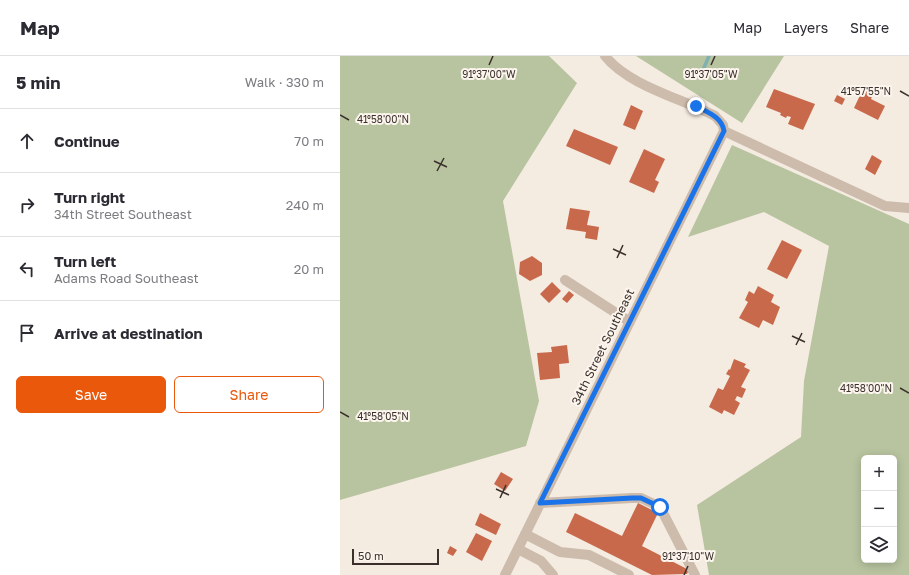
<!DOCTYPE html>
<html lang="en">
<head>
<meta charset="utf-8">
<style>
  body { margin:0; font-family:"Golos Text",sans-serif; background:#f7f7f7; color:#2b2b33 }
  .controls { position:absolute; right:12px; bottom:12px; display:grid; overflow:hidden; border-radius:6px; box-shadow:0 2px 10px #0003 }
  .controls button { width:36px; height:36px; display:grid; place-items:center; padding:0; border:0; border-bottom:1px solid #e1e1e2; background:#fff; color:#2b2b33; font:20px sans-serif }
  .scale { position:absolute; left:12px; bottom:10px; width:87px; box-sizing:border-box; padding-left:4px; border:2px solid #3b302b; border-top:0; font-size:11px; line-height:14px; white-space:nowrap; color:#3b302b; -webkit-text-stroke:3px #fbf5ee; paint-order:stroke }
  .stop { position:absolute; width:12px; height:12px; margin:-9px; border:3px solid #1a73e8; border-radius:50%; background:#fff }
  .stop.end { background:#1a73e8; border-color:#fff; box-shadow:0 1px 4px #0008 }
  .list { margin:0; padding:0; list-style:none }
  h2 { display:flex; justify-content:space-between; align-items:center; height:52px; margin:0; padding:0 16px; font-size:17px }
  h2 small { font-size:13px; font-weight:400; color:#7c7c81 }
  .list li { display:grid; grid-template-columns:26px 1fr auto; gap:12px; align-items:center; box-sizing:border-box; height:64px; padding:0 16px; border-top:1px solid #e1e1e2 }
  .list b { display:block; font-size:15px; white-space:nowrap }
  .list p { margin:0; font-size:13px; white-space:nowrap; color:#7c7c81 }
  .list em { font-size:13px; font-style:normal; color:#7c7c81 }
  .actions { display:flex; gap:8px; padding:12px 16px }
  .actions a { flex:1; padding:9px 0; border:1px solid #ea580c; border-radius:6px; text-align:center; font-size:14px; color:#ea580c }
  .actions .main { background:#ea580c; color:#fff }
  .icon { flex:none; width:22px; height:22px; fill:none; stroke:currentColor; stroke-width:2; stroke-linecap:round; stroke-linejoin:round }
  .map { position:relative; flex:none; width:569px; height:519px; overflow:hidden }
  header { display:flex; align-items:center; gap:24px; box-sizing:border-box; height:56px; padding:0 20px; background:#fff; border-bottom:1px solid #e1e1e2 }
  header strong { font-size:19px }
  nav { display:flex; gap:22px; margin-inline-start:auto; font-size:14px }
  main { display:flex }
  aside { flex:1; background:#fff }
  .map>svg:first-child { display:block }
  .green { fill:#b8c4a0; fill-rule:evenodd }
  .lines { fill:none; stroke-linecap:round; stroke-linejoin:round }
  .stream { stroke:#7fb0b2; stroke-width:3.5 }
  .building { fill:#c8694b }
  .minor { stroke:#cdbbac; stroke-width:10 }
  .route { stroke:#1a73e8; stroke-width:5 }
  .ticks { fill:none; stroke:#3b302b; stroke-width:1.5 }
  .labels { text-anchor:middle; stroke-width:4; stroke-linejoin:round; paint-order:stroke }
  .street-label { font-size:12px; fill:#3b302b; stroke:#fbf5ee }
  .ticks-label { font-size:10px; text-anchor:middle; fill:#3b302b; stroke:#fbf5ee; stroke-width:4; stroke-linejoin:round; paint-order:stroke }
</style>
</head>
<body>
<header>
<strong>Map</strong>
<nav><a>Map</a><a>Layers</a><a>Share</a></nav>
</header>
<main>
<aside>
<h2>5 min<small>Walk · 330 m</small></h2>
<ul class="list">
<li><svg class="icon" aria-label="ahead" viewBox="0 0 24 24"><path d="M12 20V5M6 11l6-6 6 6"/></svg><div><b>Continue</b></div><em>70 m</em></li>
<li><svg class="icon" aria-label="right" viewBox="0 0 24 24"><path d="M7 20v-9h11M14 6l5 5-5 5"/></svg><div><b>Turn right</b><p>34th Street Southeast</p></div><em>240 m</em></li>
<li><svg class="icon" aria-label="left" viewBox="0 0 24 24"><path d="M17 20v-9H6M10 6l-5 5 5 5"/></svg><div><b>Turn left</b><p>Adams Road Southeast</p></div><em>20 m</em></li>
<li><svg class="icon" aria-label="arrive" viewBox="0 0 24 24"><path d="M6 21V4h12l-3 4 3 4H6"/></svg><div><b>Arrive at destination</b></div></li>
</ul>
<div class="actions"><a class="main">Save</a><a>Share</a></div>
</aside>
<div class="map">
<svg width="569" height="519" viewBox="0 0 569 519">
  <rect width="100%" height="100%" fill="#f4ebe1"/>
  <path class="green" d="M0,0H209L237,27L163,145L199,345L186,390L0,444Z
    M296,0H444L402,67Z
    M392,89L569,168V519H369L357,449L461,381L464,325L489,190L424,156L348,181ZM524,402H554V504H524Z"/>
  <g class="lines">
    <path class="stream" d="M363,14L369,0"/>
  </g>
  <path class="building" d="M434,33L475,48L463,74L448,68L451,61L447,60L446,62L440,59L441,57L426,51Z
    M523,33L533,38L531,43L545,50L538,64L514,52Z
    M497,39L505,43L502,49L494,45Z
    M291,49L303,55L295,74L283,69Z
    M234,73L278,91L270,109L226,90Z
    M304,93L325,103L315,124L319,126L314,137L289,126Z
    M532,99L542,105L535,119L525,113Z
    M230,152L250,155L247,169L259,171L257,184L245,182L246,176L226,173Z
    M442,184L462,194L447,223L427,213Z
    M192,200L202,207V219L190,225L179,218L180,206Z
    M212,226L221,235L209,247L200,238Z
    M418,230L434,239L431,246L440,251L433,269L423,264L419,272L399,262L408,246L405,244L409,235L414,238Z
    M229,235L234,239L227,247L222,243Z
    M227,289L229,307L219,308L220,322L200,324L197,297L212,296L211,291Z
    M394,303L406,308L404,311L410,314L401,331L406,333L402,342L397,340L395,344L400,347L394,359L384,354L382,358L369,351L378,332L383,334L390,320L386,318L389,313L390,314Z
    M161,416L173,423L165,435L154,428Z
    M298,447L318,457L302,490L349,514L347,518L312,519L226,476L235,457L282,480Z
    M140,457L161,468L156,479L135,469Z
    M136,477L152,485L142,505L126,496Z
    M110,490L117,494L113,500L107,497Z"/>
  <g class="lines">
    <path class="minor" d="M265,0C289,30 341,42 375,60L383,69L384,75
      M384,75L545,150L569,152
      M225,224L290,266
      M200,447L292,442H301L320,451L355,519
      M185,478L220,496L249,499L289,519
      M178,493L201,505L213,519
      M165,519L384,75"/>
  </g>
  <g class="lines">
    <path class="route" d="M320,451L301,442H292L200,447L384,75C382,61 367,56 356,50"/>
  </g>
  <path class="ticks" d="M149,9L153,0M371,9L375,0M560,35L569,40M0,59L9,64M94,105L107,111M97,115L104,102M273,193L286,199M277,202L283,189M452,280L465,286M456,289L462,277M560,332L569,337M0,356L9,361M156,433L169,439M160,442L166,429M344,519L348,510"/>
  <g class="labels">
    <g class="street-label">
      <text transform="translate(263 291) rotate(-64)" y="4">34th Street Southeast</text>
    </g>
  </g>
  <g class="ticks-label">
    <text x="149" y="22">91°37'00"W</text>
    <text x="371" y="22">91°37'05"W</text>
    <text x="526" y="39">41°57'55"N</text>
    <text x="43" y="67">41°58'00"N</text>
    <text x="526" y="336">41°58'00"N</text>
    <text x="43" y="364">41°58'05"N</text>
    <text x="348" y="504">91°37'10"W</text>
  </g>
</svg>
<div class="controls">
<button>+</button>
<button>−</button>
<button><svg class="icon" aria-label="layers" viewBox="0 0 24 24"><path d="M12 4l9 5-9 5-9-5zM3 14l9 5 9-5"/></svg></button>
</div>
<div class="scale">50 m</div>
<div class="stop" style="left:320px;top:451px"></div>
<div class="stop end" style="left:356px;top:50px"></div>
</div>
</main>
</body>
</html>
